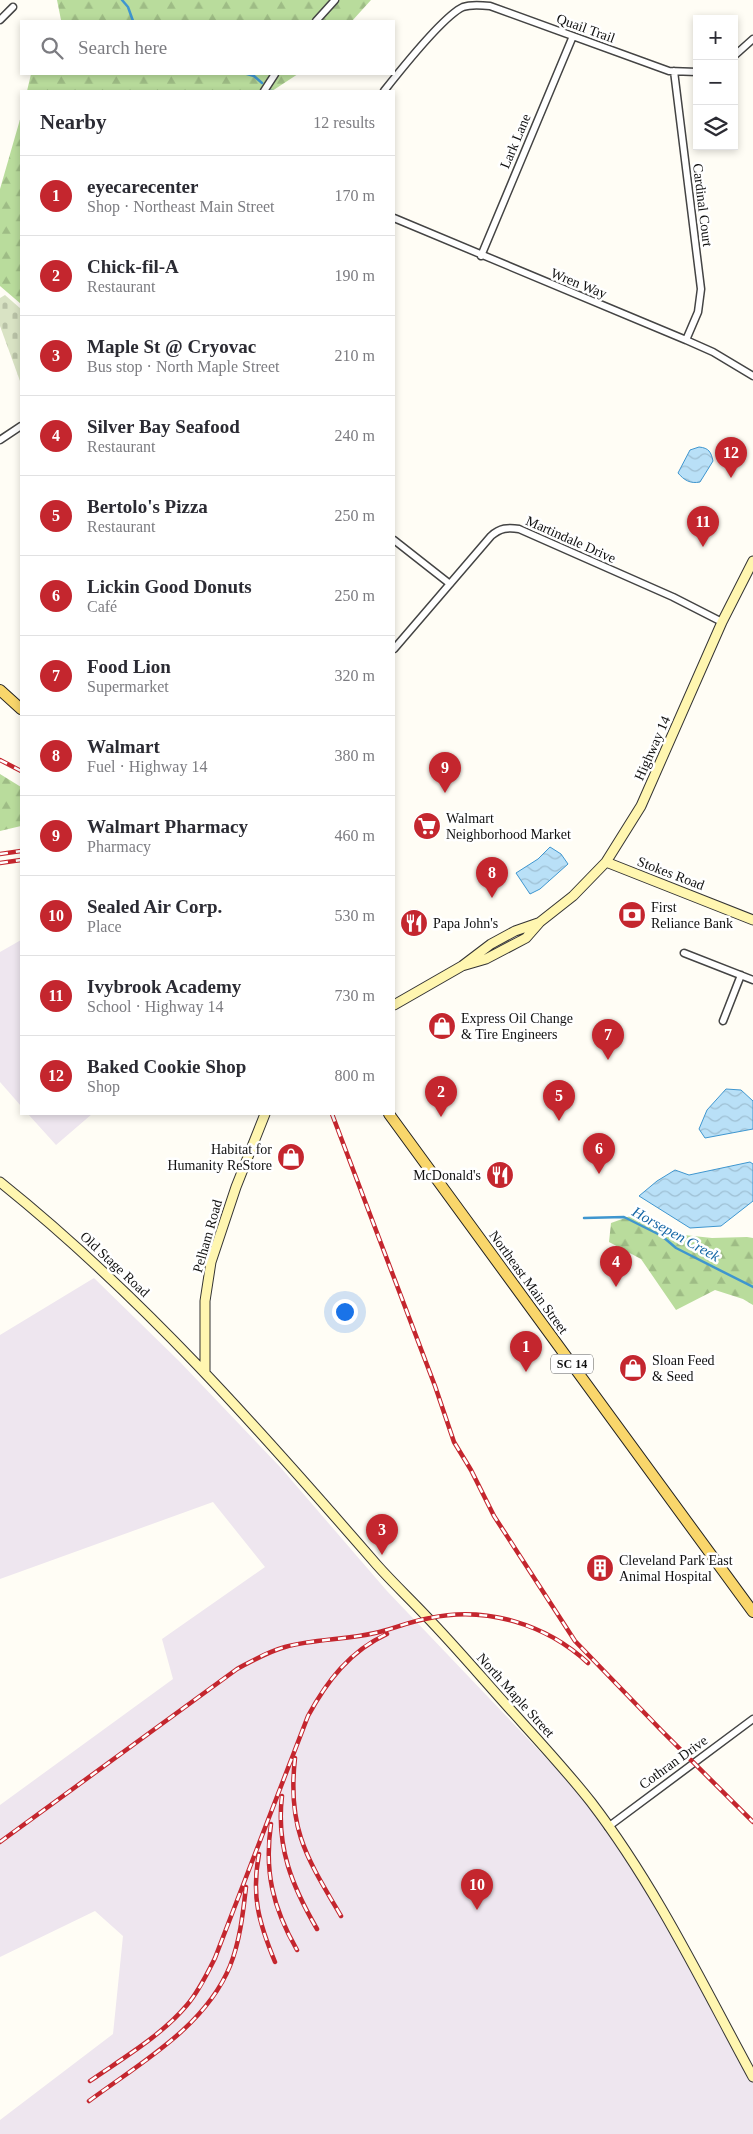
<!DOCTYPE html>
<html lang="en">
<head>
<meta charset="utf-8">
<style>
  body { margin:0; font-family:"Times New Roman",serif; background:#f2f2f3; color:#2b2b33 }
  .controls { position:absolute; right:15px; top:15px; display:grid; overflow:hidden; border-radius:0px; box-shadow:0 2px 8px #0003 }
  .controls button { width:45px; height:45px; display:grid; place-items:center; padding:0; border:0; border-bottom:1px solid #e1e1e2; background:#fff; color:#2b2b33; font:25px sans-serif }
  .you { position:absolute; left:344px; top:1311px; width:18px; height:18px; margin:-12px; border:4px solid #fff; border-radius:50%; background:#1a73e8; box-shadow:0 0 0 8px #1a73e833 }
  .badge { display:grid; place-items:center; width:32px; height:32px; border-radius:50%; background:#c4262e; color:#fff; font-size:16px; font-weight:700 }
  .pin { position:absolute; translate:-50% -41px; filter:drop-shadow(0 1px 2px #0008) }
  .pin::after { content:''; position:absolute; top:26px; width:18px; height:15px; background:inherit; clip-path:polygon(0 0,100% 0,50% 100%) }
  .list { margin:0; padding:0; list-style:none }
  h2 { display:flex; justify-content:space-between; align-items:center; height:65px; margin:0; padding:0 20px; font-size:21px }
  h2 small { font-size:16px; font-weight:400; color:#7c7c81 }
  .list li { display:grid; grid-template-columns:32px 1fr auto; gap:15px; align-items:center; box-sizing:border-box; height:80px; padding:0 20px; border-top:1px solid #e1e1e2 }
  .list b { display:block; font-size:19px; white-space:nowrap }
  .list p { margin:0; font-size:16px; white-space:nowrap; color:#7c7c81 }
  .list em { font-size:16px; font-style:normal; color:#7c7c81 }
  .icon { flex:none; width:28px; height:28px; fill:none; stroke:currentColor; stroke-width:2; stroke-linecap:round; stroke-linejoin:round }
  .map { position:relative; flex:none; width:753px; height:2134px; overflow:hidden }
  .search { position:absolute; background:#fff; box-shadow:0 2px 8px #0003; left:20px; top:20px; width:375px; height:55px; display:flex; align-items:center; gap:12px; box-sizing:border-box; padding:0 18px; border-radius:0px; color:#7c7c81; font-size:19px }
  .panel { position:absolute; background:#fff; box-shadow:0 2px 8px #0003; left:20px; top:90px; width:375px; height:1025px; border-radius:0px }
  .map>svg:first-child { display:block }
  .industrial { fill:#eee6ef }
  .forest { fill:url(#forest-firs) }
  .cemetery { fill:url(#cemetery-stones) }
  .water { fill:url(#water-waves); stroke:#3f96cf }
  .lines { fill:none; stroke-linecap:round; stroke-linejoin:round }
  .stream { stroke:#3f96cf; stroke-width:2.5 }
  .street-casing { stroke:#444; stroke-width:9 }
  .secondary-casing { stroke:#333; stroke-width:11 }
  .primary-casing { stroke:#222; stroke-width:12 }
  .street { stroke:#fff; stroke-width:6 }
  .secondary { stroke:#fff6b0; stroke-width:9 }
  .primary { stroke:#f9d66b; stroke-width:10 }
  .rail-casing { stroke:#c4262e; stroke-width:4.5 }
  .rail { stroke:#fff; stroke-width:2.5; stroke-dasharray:8; stroke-linecap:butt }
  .labels { text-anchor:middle; stroke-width:5; stroke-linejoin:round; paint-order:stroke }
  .shield { fill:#fff; stroke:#585858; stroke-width:1 }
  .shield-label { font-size:12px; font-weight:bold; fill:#111 }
  .street-label { font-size:14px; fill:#111; stroke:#fff }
  .poi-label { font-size:14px; fill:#111; stroke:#fff; text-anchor:start }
  .water-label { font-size:15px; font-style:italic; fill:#1768a6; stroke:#fff }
</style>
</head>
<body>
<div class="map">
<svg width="753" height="2134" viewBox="0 0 753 2134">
  <defs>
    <pattern id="forest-firs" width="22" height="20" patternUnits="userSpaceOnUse" patternTransform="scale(1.25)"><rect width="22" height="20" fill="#b9dc9c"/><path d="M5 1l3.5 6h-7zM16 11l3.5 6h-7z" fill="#9ebc85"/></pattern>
    <pattern id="cemetery-stones" width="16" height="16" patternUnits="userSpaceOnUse" patternTransform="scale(1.25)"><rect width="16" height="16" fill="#d9e3c4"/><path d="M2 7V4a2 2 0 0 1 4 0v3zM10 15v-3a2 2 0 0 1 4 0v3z" fill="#b9c2a7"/></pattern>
    <pattern id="water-waves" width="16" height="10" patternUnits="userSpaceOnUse" patternTransform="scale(1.25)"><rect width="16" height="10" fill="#b9e0f7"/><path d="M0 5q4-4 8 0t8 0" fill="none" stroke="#9ebfd3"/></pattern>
  </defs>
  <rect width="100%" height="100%" fill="#fffdf5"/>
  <path class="industrial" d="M21,940V1106L0,1082V952Z
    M28,1114H92L56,1145Z
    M94,1278L180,1362L281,1468L387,1591L611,1826L695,1980L753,2080V2134H0V2120L113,2034L123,1936L95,1911L0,1957V1805L173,1679L162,1639L265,1567L213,1502L0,1579V1335Z"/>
  <path class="forest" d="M57,0H371L352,21H59L61,20Z
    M31,74H298L272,91H27Z
    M21,116V304L0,286V189Z
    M0,774L21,787V826L0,831Z
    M636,1214L652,1217L684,1235L712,1238L747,1237L753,1238V1305L743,1299L715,1290L676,1310L641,1259L609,1242L611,1223Z"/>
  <path class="cemetery" d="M5,295L21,309L20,381L0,326V298Z"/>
  <path class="water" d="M699,447C709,448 711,452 713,461L700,482C690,484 684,480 678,473L690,450Z
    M550,847L561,854L568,864L540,889L530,894L516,873L538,859Z
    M726,1089L741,1090L753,1101V1129L705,1138L699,1129L707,1110Z
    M750,1162L753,1164V1201L721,1226L690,1228L639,1196L657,1181L675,1170L689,1175Z"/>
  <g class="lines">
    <path class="stream" d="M122,0L128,7L133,21
      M247,74L254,76L262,83
      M271,91H272
      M584,1218L624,1217L662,1236L676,1248L753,1287"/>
    <g class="street-casing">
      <path id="street" d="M0,20L13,7
        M316,21L335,0
        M734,56L753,39
        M674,71L701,289L698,312L686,340
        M264,91L275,74
        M384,91C399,72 443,16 463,7C471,4 481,5 490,6L669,71L697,72
        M394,218L686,340L713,352L753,376
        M481,256L573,36
        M0,440L21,426
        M394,540L450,584
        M394,649L491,536C500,528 508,527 519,529L673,597L722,622
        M684,953L753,980
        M723,1021L741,975
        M608,1827L753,1719"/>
    </g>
    <g class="secondary-casing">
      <path id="secondary" d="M606,862L753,920
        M462,966L486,959L526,938L540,922L573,896L606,862L641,806L722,622L753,561
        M394,1005L462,966L491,944L515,931L538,923
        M0,1182C141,1295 259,1429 377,1565C393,1583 410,1599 426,1616C455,1646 482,1678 509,1708C537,1739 565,1769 591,1802C656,1887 702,1983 753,2077
        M205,1371V1301L211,1262L236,1187L265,1114"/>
    </g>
    <g class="primary-casing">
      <path id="primary" d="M0,690L21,709
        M389,1114L753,1612"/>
    </g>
    <use href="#street" class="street"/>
    <use href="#secondary" class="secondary"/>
    <use href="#primary" class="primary"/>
    <g class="rail-casing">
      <path id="rail" d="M0,760L21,771
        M0,854L21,851
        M0,863L21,860
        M332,1114L435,1386L454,1442L471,1470L494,1516L575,1641L661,1730L753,1822
        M295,1758C287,1829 307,1858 341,1916
        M282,1796C276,1847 292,1886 317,1929
        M271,1824C264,1872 273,1908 297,1950
        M0,1842L237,1669C252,1661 267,1652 285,1647C314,1639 345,1640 375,1633C393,1629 411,1621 430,1618C486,1606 546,1624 588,1663
        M259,1854C251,1896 259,1923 275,1962
        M90,2081C123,2058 161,2036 187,2005C199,1991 207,1974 215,1958L308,1716C327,1681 350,1651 387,1634
        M89,2101C140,2063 205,2027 230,1966C240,1941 243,1913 246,1887"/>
    </g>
    <use href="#rail" class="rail"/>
  </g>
  <defs>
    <g id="supermarket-disc" transform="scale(1.4375)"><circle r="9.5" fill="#c4262e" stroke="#fff"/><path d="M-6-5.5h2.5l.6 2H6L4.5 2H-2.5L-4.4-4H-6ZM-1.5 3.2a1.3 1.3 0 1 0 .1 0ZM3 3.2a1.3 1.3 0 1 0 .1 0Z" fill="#fff"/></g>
    <g id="bank-disc" transform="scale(1.4375)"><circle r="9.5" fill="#c4262e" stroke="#fff"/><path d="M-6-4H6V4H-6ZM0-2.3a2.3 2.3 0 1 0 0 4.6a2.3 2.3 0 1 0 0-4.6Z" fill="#fff"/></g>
    <g id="restaurant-disc" transform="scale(1.4375)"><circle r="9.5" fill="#c4262e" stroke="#fff"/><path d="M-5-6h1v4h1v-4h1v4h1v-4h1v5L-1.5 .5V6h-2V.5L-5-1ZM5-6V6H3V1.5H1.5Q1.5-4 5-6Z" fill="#fff"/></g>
    <g id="shop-disc" transform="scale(1.4375)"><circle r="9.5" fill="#c4262e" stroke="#fff"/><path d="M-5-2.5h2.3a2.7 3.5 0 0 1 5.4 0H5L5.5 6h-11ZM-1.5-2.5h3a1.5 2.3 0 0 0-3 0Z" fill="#fff"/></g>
    <g id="building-disc" transform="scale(1.4375)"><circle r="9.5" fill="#c4262e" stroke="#fff"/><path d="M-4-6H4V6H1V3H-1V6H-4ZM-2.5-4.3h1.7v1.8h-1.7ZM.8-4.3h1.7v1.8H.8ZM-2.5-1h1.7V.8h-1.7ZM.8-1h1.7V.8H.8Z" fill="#fff"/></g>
  </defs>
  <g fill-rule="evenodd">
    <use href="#supermarket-disc" x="427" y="826"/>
    <use href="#bank-disc" x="632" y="915"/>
    <use href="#restaurant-disc" x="414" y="923"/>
    <use href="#shop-disc" x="442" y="1026"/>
    <use href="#shop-disc" x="291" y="1157"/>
    <use href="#restaurant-disc" x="500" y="1175"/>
    <use href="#shop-disc" x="633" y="1368"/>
    <use href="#building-disc" x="600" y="1568"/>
  </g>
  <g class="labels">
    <rect class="shield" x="551" y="1354.5" width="42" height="19" rx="4"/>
    <g class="shield-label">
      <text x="572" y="1368">SC 14</text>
    </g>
    <g class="street-label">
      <text transform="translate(586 28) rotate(20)" y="5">Quail Trail</text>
      <text transform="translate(515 141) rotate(-67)" y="5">Lark Lane</text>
      <text transform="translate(703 205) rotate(83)" y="5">Cardinal Court</text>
      <text transform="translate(579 283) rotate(22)" y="5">Wren Way</text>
      <text transform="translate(571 539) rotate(24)" y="5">Martindale Drive</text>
      <text transform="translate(652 748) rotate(-66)" y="5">Highway 14</text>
      <text transform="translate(671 873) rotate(21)" y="5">Stokes Road</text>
      <text transform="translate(207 1236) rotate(-74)" y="5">Pelham Road</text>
      <text transform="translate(115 1264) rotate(43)" y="5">Old Stage Road</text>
      <text transform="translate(529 1282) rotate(54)" y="5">Northeast Main Street</text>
      <text transform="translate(516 1695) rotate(48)" y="5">North Maple Street</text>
      <text transform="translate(673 1762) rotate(-36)" y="5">Cothran Drive</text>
    </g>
    <g class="poi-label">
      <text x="446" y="823">Walmart<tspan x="446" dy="16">Neighborhood Market</tspan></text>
      <text x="651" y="912">First<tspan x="651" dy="16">Reliance Bank</tspan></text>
      <text x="433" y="928">Papa John's</text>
      <text x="461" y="1023">Express Oil Change<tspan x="461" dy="16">&amp; Tire Engineers</tspan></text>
      <text x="272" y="1154" text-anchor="end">Habitat for<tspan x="272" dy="16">Humanity ReStore</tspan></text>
      <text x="481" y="1180" text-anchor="end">McDonald's</text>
      <text x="652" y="1365">Sloan Feed<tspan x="652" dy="16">&amp; Seed</tspan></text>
      <text x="619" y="1565">Cleveland Park East<tspan x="619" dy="16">Animal Hospital</tspan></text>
    </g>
    <g class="water-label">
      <text transform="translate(676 1234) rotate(29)" y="5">Horsepen Creek</text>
    </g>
  </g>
</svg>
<div class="controls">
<button>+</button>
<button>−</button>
<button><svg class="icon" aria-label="layers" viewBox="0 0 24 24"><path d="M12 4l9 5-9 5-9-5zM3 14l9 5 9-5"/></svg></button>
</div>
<div class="you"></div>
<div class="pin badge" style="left:526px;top:1372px">1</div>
<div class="pin badge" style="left:441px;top:1117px">2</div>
<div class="pin badge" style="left:382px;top:1555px">3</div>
<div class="pin badge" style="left:616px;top:1287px">4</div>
<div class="pin badge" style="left:559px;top:1121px">5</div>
<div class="pin badge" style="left:599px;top:1174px">6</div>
<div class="pin badge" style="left:608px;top:1060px">7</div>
<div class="pin badge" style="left:492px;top:898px">8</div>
<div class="pin badge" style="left:445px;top:793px">9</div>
<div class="pin badge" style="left:477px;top:1910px">10</div>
<div class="pin badge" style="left:703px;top:547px">11</div>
<div class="pin badge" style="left:731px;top:478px">12</div>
<div class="search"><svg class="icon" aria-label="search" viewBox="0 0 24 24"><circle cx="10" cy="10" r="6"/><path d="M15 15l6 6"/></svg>Search here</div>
<section class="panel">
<h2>Nearby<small>12 results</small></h2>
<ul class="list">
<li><span class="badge">1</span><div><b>eyecarecenter</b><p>Shop · Northeast Main Street</p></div><em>170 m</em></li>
<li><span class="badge">2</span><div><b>Chick-fil-A</b><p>Restaurant</p></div><em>190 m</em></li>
<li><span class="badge">3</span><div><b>Maple St @ Cryovac</b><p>Bus stop · North Maple Street</p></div><em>210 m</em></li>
<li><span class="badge">4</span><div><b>Silver Bay Seafood</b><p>Restaurant</p></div><em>240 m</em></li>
<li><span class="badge">5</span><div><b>Bertolo's Pizza</b><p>Restaurant</p></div><em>250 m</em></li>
<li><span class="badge">6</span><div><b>Lickin Good Donuts</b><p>Café</p></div><em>250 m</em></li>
<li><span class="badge">7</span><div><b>Food Lion</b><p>Supermarket</p></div><em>320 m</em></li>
<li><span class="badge">8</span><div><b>Walmart</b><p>Fuel · Highway 14</p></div><em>380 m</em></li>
<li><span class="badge">9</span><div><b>Walmart Pharmacy</b><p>Pharmacy</p></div><em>460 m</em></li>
<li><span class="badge">10</span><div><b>Sealed Air Corp.</b><p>Place</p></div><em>530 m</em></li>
<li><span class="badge">11</span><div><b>Ivybrook Academy</b><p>School · Highway 14</p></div><em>730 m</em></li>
<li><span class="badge">12</span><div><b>Baked Cookie Shop</b><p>Shop</p></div><em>800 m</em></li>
</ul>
</section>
</div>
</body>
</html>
